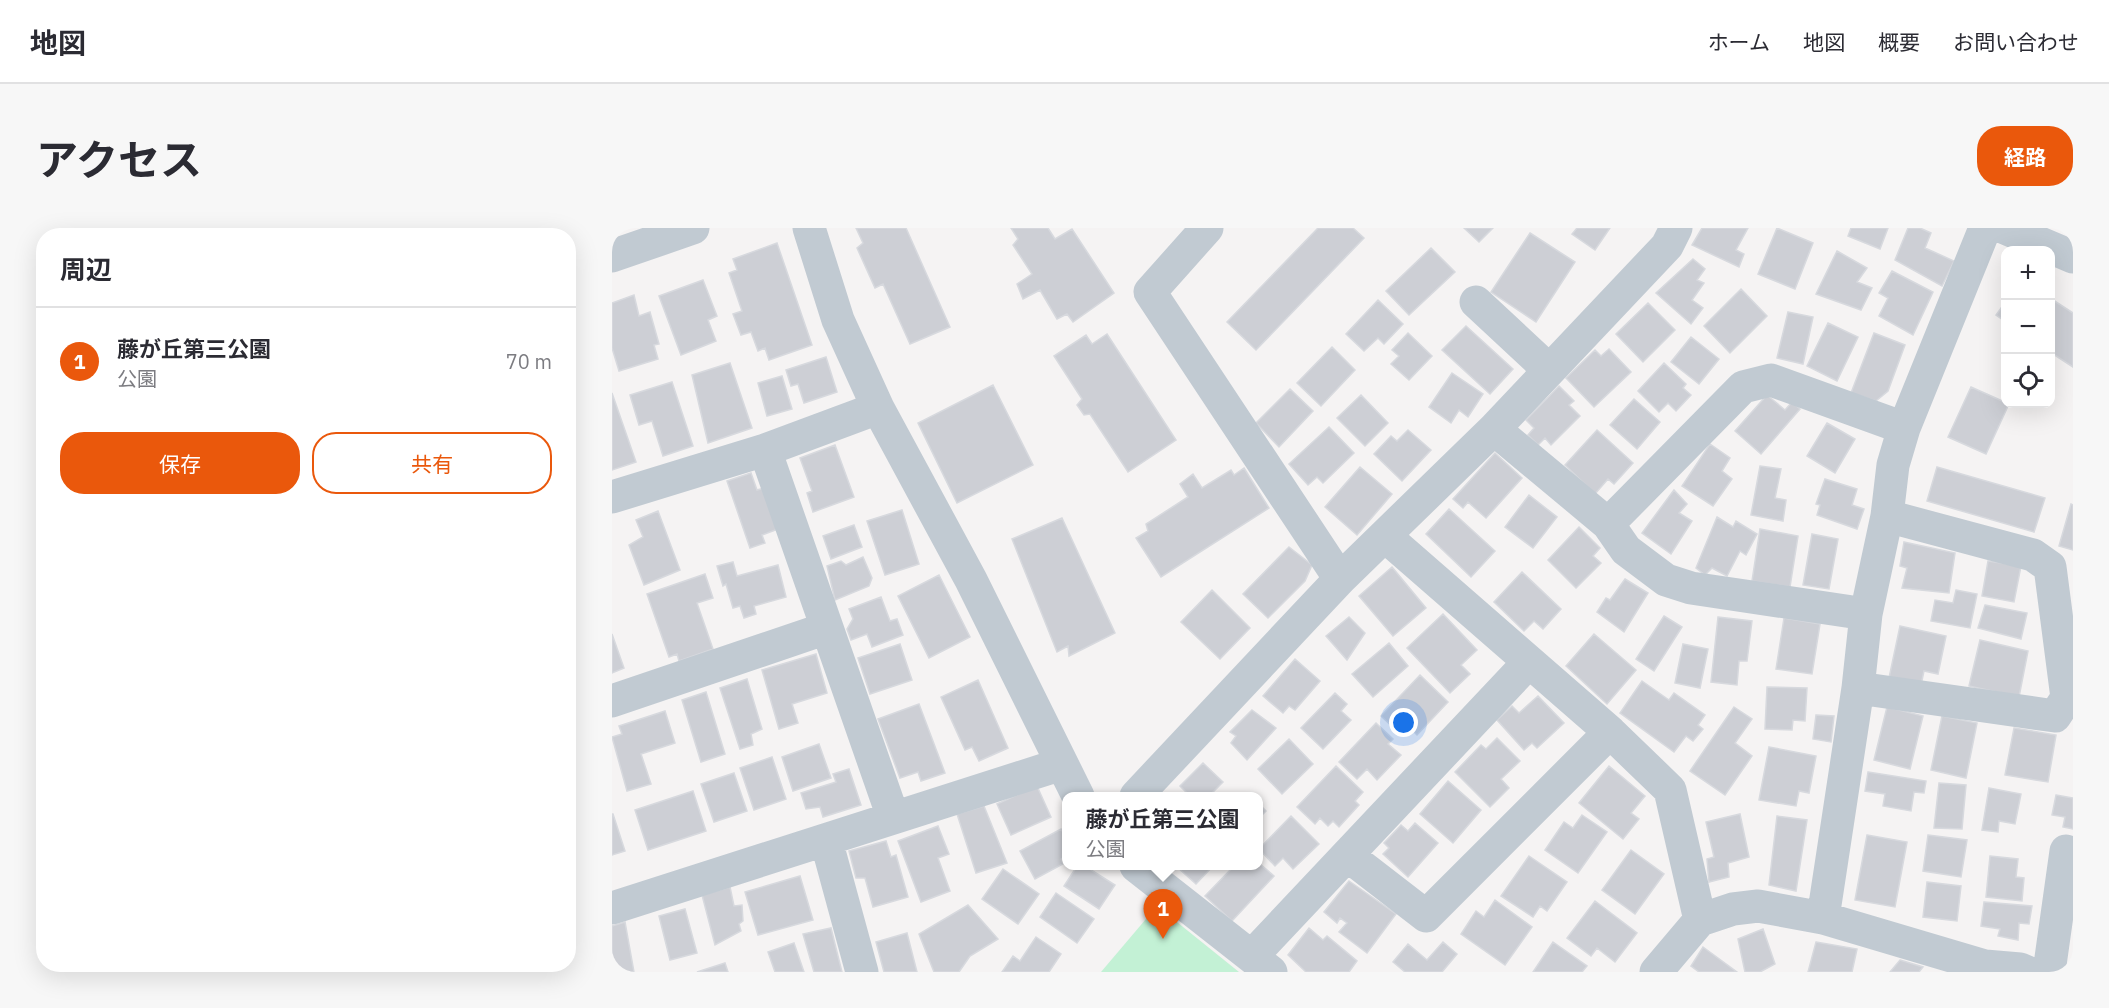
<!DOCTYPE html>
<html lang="ja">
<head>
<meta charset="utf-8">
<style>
  body { margin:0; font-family:"IBM Plex Sans","Noto Sans JP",sans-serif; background:#f7f7f7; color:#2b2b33 }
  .controls { position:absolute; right:18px; top:18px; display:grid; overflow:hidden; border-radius:12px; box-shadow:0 6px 24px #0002 }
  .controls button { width:54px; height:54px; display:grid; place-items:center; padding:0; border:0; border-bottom:2px solid #e1e1e2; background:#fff; color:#2b2b33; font:30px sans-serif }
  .you { position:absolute; left:792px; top:495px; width:21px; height:21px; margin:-15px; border:4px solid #fff; border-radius:50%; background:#1a73e8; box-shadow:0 0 0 9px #1a73e833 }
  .badge { display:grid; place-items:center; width:39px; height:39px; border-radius:50%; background:#ea580c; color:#fff; font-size:20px; font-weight:700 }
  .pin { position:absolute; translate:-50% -50px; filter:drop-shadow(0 2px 3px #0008) }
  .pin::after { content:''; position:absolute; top:32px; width:21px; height:18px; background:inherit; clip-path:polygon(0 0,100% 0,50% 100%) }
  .popup { position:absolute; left:450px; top:564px; width:201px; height:78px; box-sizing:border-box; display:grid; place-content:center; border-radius:12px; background:#fff; filter:drop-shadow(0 2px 4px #0005); font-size:20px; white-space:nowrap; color:#7c7c81 }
  .popup b { font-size:22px; color:#2b2b33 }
  .popup::after { content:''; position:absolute; left:50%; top:100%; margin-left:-12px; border:12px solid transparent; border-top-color:#fff }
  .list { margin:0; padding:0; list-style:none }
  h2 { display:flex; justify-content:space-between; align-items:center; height:78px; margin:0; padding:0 24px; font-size:26px }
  h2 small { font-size:20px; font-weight:400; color:#7c7c81 }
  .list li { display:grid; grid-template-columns:39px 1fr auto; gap:18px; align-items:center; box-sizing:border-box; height:108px; padding:0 24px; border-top:2px solid #e1e1e2 }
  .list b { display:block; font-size:22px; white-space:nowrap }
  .list p { margin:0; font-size:20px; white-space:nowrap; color:#7c7c81 }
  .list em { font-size:20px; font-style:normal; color:#7c7c81 }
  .actions { display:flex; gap:12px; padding:18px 24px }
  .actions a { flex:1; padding:14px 0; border:2px solid #ea580c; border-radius:24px; text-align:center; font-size:21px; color:#ea580c }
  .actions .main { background:#ea580c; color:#fff }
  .icon { flex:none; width:33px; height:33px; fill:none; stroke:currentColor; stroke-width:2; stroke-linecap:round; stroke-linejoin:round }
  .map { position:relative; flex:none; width:1461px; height:744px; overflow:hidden; border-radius:24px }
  header { display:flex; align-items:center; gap:36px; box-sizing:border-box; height:84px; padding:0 30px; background:#fff; border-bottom:2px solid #e1e1e2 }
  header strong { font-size:28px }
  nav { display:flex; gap:33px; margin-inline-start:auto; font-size:21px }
  .intro { display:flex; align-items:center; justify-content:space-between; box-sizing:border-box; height:144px; padding:0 36px }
  h1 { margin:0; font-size:42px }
  .button { padding:15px 27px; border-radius:24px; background:#ea580c; color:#fff; font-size:21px; font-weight:700 }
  main { display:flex; gap:36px; padding:0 36px }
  aside { flex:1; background:#fff; border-radius:24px; box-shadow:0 6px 24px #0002 }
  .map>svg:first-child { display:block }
  .green { fill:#c3f1d5 }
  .building { fill:#cdcfd5; stroke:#d7d9de; stroke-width:1.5 }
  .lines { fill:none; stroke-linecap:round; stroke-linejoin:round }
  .minor { stroke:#c1cad2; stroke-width:33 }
</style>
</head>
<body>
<header>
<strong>地図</strong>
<nav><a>ホーム</a><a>地図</a><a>概要</a><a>お問い合わせ</a></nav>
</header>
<div class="intro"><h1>アクセス</h1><a class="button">経路</a></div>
<main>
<aside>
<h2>周辺<small></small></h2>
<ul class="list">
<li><span class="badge">1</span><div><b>藤が丘第三公園</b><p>公園</p></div><em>70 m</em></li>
</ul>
<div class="actions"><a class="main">保存</a><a>共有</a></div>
</aside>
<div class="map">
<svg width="1461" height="744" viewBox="0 0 1461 744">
  <rect width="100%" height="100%" fill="#f5f3f3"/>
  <path class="green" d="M545,678L627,744H489Z"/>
  <path class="building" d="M244,0H294L338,99L298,116L271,56L263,60L245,20L251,15Z
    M399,0H436L443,11L460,1L502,65L461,94L455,86L445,91L428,62L411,71L405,56L420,46L401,17L406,11Z
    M706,0H741L752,10L644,122L615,94Z
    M852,0H881L867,14Z
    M965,0H998L983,22L960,6Z
    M1090,0H1136L1124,22L1132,26L1127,39L1080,17Z
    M1165,0L1201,15L1183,61L1146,46Z
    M1239,0H1276L1268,21L1236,8Z
    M1296,0H1308L1319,5L1313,20L1342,33L1330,58L1283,32Z
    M918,5L963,34L924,94L879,64Z
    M165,15L200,117L157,132L153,120L146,123L139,104L129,107L121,86L130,83L117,45L125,42L121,31Z
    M819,20L843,44L797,87L774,63Z
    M1225,23L1255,40L1245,54L1260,60L1249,82L1204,66Z
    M1081,31L1093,41L1085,52L1092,55L1080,72L1091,80L1079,96L1044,65Z
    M1280,43L1321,64L1301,107L1267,88L1276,70L1267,65Z
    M91,52L105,88L96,92L104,113L69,127L47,68Z
    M1129,61L1155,88L1118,125L1092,98Z
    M22,67L27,88L38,84L47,116L42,117L46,131L7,143L0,120V75Z
    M1438,70L1461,85V139L1438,124Z
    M766,72L791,96L772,116L766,110L752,123L734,106Z
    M1394,73V94L1384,87Z
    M1036,75L1063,102L1031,134L1004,106Z
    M1176,84L1201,89L1191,136L1165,130Z
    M1216,95L1246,109L1225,153L1195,138Z
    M854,98L901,141L878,166L830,122Z
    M796,105L820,128L797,152L779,136L787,128L780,122Z
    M1262,105L1293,117L1276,163L1264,173L1239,165Z
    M495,106L564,212L516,244L478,186L472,187L465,177L470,171L442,128L474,107L480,116Z
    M1079,109L1107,131L1087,156L1059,134Z
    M720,119L743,142L709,178L685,155Z
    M997,121L1019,144L982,179L954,150L983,122L989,128Z
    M214,129L225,164L192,175L186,156L179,158L174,142Z
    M118,135L140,200L96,215L80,147Z
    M1052,135L1074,156L1071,160L1079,167L1064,183L1056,175L1047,184L1026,163Z
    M840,145L871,166L856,189L847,182L839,195L817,179Z
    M170,148L180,181L155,188L146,155Z
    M60,154L81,218L51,228L40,193L27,197L18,167Z
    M381,157L421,237L345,275L306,195Z
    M947,158L962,173L957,177L968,188L939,217L933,210L926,217L916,207L922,200L914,192Z
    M1359,159L1397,176L1374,226L1336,209Z
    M678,161L701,183L667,219L644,195Z
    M0,165L24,234L0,242Z
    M749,167L776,195L753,218L725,190Z
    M1155,167L1173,182L1180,174L1188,181L1149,226L1123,203Z
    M1022,171L1048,194L1025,221L998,197Z
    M1215,195L1243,211L1223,245L1195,228Z
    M717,199L742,225L711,255L705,249L696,257L677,236Z
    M796,202L819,222L790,253L762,226L779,208L785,213Z
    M985,202L1021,235L1002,256L996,251L983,266L953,237Z
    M1098,216L1118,230L1110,243L1120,251L1101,278L1070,258Z
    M223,217L242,269L201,284L195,265L200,263L188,230Z
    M883,225L910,250L874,290L856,274L851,280L841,271Z
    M1148,238L1169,241L1163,270L1174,272L1171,293L1139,287Z
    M748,239L780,266L745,307L713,279Z
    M1325,239L1433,270L1422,304L1315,273Z
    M632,240L657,280L549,349L524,310L536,303L534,296L576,269L568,256L581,246L590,260L619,242L622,247Z
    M139,245L145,262L152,260L166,301L150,307L153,315L138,320L115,253Z
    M1213,251L1245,261L1240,277L1252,281L1245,301L1205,287L1208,277L1204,276Z
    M1062,262L1075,276L1067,285L1080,293L1059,326L1030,305Z
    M917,267L945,289L921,320L893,299Z
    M1459,276L1461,277V322L1447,318Z
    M837,281L883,323L859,349L814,306Z
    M290,282L307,336L273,347L255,293Z
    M46,283L68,342L32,357L17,317L31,309L24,292Z
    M1105,289L1121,299L1124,293L1145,306L1134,327L1128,323L1115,348L1100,340L1093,347L1084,340Z
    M450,290L503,405L457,428L456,418L445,424L400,311Z
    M242,297L250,319L219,331L211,308Z
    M967,299L988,320L981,328L989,335L964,360L936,332Z
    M1148,301L1186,308L1178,359L1140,353Z
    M1200,306L1226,311L1217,361L1191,357Z
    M1292,314L1343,325L1337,365L1290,360L1295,340L1288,338Z
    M677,319L700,337L693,353L656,390L631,366Z
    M251,329L260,350L257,358L223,372L215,338L229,333L234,337Z
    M1376,333L1409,338L1402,374L1370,368Z
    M121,334L125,348L166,337L174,369L142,378L144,386L132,390L128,378L121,380L114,356L111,358L105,338Z
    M780,339L814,380L781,408L747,368Z
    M910,344L949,381L931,401L922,393L912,403L882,374Z
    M93,346L101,370L85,375L101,421L67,433L65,426L57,429L35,366Z
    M327,347L358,409L317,430L286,368Z
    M1013,351L1036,365L1012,404L985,384L994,370L998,372Z
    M600,362L638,400L608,431L569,394Z
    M1344,362L1365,366L1358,400L1319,393L1323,372L1341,375Z
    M269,369L278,393L285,391L291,407L260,419L255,406L239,412L235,401L241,391L237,381Z
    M1373,377L1415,385L1409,411L1366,400Z
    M831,386L865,422L849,437L858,446L838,465L795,420Z
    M1052,388L1070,399L1042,443L1024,431Z
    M737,389L753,405L735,432L714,408Z
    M1106,389L1140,393L1135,433H1127L1125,457L1099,454Z
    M1172,390L1208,396L1200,446L1164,441Z
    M1288,398L1334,408L1326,446L1312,443L1309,457L1277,450Z
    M0,406L12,440L0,445Z
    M982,406L1024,442L995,476L954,438Z
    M1368,412L1416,423L1407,469L1357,458Z
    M777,415L796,438L761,469L740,446Z
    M288,416L300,452L258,466L246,430Z
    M1071,416L1096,421L1088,460L1063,455Z
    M204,426L215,465L180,476L186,495L167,501L150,442Z
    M683,431L708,453L683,482L677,478L671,485L651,468Z
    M808,447L836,474L805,507L794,496L786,504L769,488Z
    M135,451L150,501L139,506L141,517L128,521L108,460Z
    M366,452L396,520L367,533L360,519L353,522L329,469Z
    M1030,453L1057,472L1062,465L1093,487L1086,497L1091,501L1081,513L1074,508L1062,524L1008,485Z
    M1155,459L1195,460L1193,493L1181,492L1180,502L1153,501Z
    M94,464L113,526L89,534L70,472Z
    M723,465L735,476L729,483L739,492L711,521L689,500Z
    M926,468L952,495L925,520L920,515L912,522L885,492L900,478L907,485Z
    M307,476L333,545L309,553L306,544L288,550L266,491Z
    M1122,479L1140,491L1123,515L1140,528L1113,567L1078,543Z
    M1275,479L1311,488L1298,541L1262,532Z
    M640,482L664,500L635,532L619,515L624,508L618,504Z
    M53,483L63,515L29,526L39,556L15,563L0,509L10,506L7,498Z
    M1204,487L1222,488L1219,514L1201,511Z
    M1330,488L1365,495L1354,550L1319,542Z
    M764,495L781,511L776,516L789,527L765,552L755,541L745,551L727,534Z
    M1402,500L1444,507L1436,554L1393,547Z
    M885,510L908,533L889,551L897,560L878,579L843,544L869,517L874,521Z
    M677,511L701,536L670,566L646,541Z
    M207,516L219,550L181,563L170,529Z
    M1157,519L1204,528L1197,565L1187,563L1184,578L1147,572Z
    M160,529L174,571L142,582L128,540Z
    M591,535L611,554L597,568H578L568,558Z
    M724,538L751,564L743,573L747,577L727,599L721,593L716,598L708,590L703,596L685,579Z
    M997,538L1033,568L1019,585L1027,591L1011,611L967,575Z
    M237,541L249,577L211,589L208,579L194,581L189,565L224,554L221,546Z
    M1256,544L1314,553L1312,565L1302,564L1299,583L1271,578L1273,566L1253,563Z
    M122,545L135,583L102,594L89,556Z
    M836,553L869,582L841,615L808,586Z
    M1327,555L1354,557L1350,601L1322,600Z
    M425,558L439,589L399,607L385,576Z
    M1377,560L1409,566L1403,596L1387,593L1386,604L1370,602Z
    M81,563L94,603L36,622L23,582Z
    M1444,567L1461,570V601L1451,599L1453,589L1440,587Z
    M647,576L654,583L647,590Z
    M372,578L395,635L364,645L345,586Z
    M1,586L13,623L0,627V586Z
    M1128,586L1137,629L1116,635L1117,649L1097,654L1095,631L1102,629L1094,594Z
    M970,587L995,604L966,645L933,622L952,594L961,600Z
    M679,588L707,616L681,641L671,630L663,638L647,621Z
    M1165,588L1195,592L1184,663L1157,657Z
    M803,595L826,615L796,649L771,626L777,620L772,615L789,597L796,603Z
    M326,598L337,626L326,630L338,663L309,674L286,613Z
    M449,601L455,611V628L449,631L451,636L423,651L408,623Z
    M1255,607L1295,614L1283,679L1243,672Z
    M1316,607L1355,612L1349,649L1311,643Z
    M274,613L279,629L284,627L296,669L261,679L253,650H244L237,623Z
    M1019,622L1052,646L1023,686L990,662Z
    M917,628L955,654L935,683L928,678L921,689L889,668Z
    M1378,628L1406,631L1404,649L1412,650L1410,673L1374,669Z
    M647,635L662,648L620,693L593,668L622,638H647Z
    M465,638H473L503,657L487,681L452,658Z
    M564,638H601L584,656Z
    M391,641L427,666L406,696L370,671Z
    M188,648L201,692L146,707L133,664Z
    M737,653L784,686L755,725L727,704L735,695L728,690L725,695L712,684Z
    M1315,654L1349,658L1345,693L1311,689Z
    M118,659L122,678L130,677L131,693L127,696L129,703L103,717L90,667Z
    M444,665L482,691L465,715L428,689Z
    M883,672L920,699L893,737L849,706L864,683L872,689Z
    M983,673L1025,705L1003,734L985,720L979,728L955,710Z
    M1372,674L1420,678L1417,696L1407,695L1406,712L1386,708L1388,701L1369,698Z
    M356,677L386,711L358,728L347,744H322L307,706Z
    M73,681L85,725L58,732L47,688Z
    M13,694L22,744H0V698Z
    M219,700L230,744H202L191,706Z
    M697,700L711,712L715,708L745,733L737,744H694L676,727Z
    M1151,701L1163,736L1148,744H1133L1126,711Z
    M295,705L305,744H272L264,714Z
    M424,709L449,726L437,744H390L401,728L408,733Z
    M831,714L845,726L830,744H793L781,734L796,716L815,732Z
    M941,714L975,738L970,744H921Z
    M1204,714L1245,721L1240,744H1196Z
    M182,715L192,744H163L156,724Z
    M1091,719L1125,744H1087L1079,738Z
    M1288,732L1311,739L1307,744H1278Z
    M113,735L116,744H85Z"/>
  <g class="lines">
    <path class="minor" d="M197,0L226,92L266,180L359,352L466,568
      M595,0L538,64L728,351
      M1393,0L1461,29
      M0,28L81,0
      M864,74L937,142
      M882,201L996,296L1014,322L1054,352L1079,360L1254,386
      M153,222L281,589
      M0,269L153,222L266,180
      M996,296L1131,159L1159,152L1292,200
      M773,308L998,504L1058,562L1088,692
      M1246,460L1443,488L1455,470L1438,339L1421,327L1275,288
      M0,473L215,400
      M524,568L728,351L882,201L1055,18L1064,0
      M214,612L250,744
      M735,627L814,688L998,504
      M524,638L659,744
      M0,680L450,536
      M1211,690L1246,460L1254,386L1275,288L1281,237L1292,200L1373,0
      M640,728L917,434
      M1044,744L1088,692L1121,681L1146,678L1211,690L1373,738L1408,741L1415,744
      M1437,744L1454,623"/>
  </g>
</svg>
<div class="controls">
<button>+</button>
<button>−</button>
<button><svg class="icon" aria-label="locate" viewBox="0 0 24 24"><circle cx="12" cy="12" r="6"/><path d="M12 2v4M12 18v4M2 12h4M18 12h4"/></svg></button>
</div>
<div class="you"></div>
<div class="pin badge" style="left:551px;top:711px">1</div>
<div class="popup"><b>藤が丘第三公園</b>公園</div>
</div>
</main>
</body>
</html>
